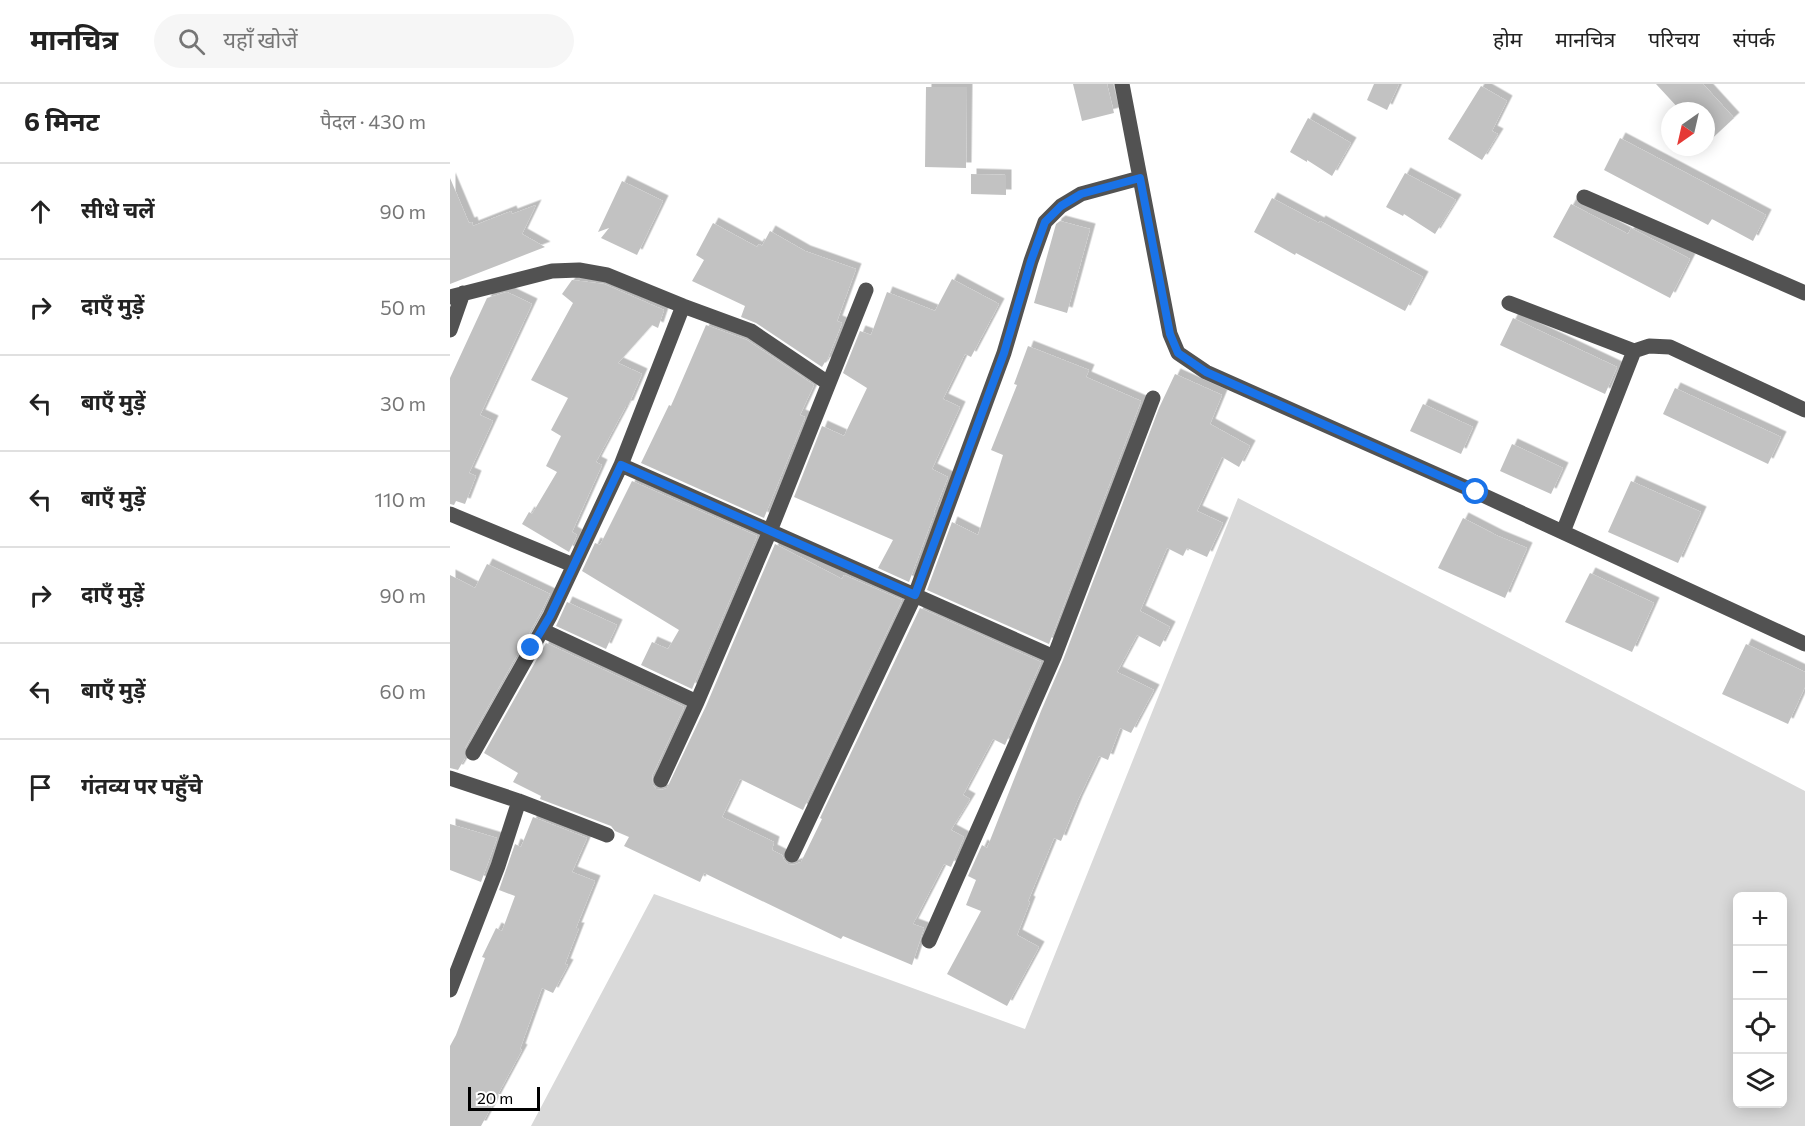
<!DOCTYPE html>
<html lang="hi">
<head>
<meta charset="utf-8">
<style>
  body { margin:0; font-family:Commissioner,"Noto Sans Devanagari",sans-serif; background:#f6f6f6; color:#222 }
  .controls { position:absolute; right:18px; bottom:18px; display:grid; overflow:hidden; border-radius:9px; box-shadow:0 3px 15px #0003 }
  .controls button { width:54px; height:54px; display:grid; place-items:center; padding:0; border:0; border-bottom:2px solid #e0e0e0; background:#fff; color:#222; font:30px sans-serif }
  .compass { position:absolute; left:1211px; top:18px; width:54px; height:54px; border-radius:50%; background:#fff; box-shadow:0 3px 15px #0003; rotate:214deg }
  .scale { position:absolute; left:18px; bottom:15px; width:72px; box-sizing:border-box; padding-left:6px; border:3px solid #000; border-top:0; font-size:16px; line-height:21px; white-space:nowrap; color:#000; -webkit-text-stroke:4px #fff; paint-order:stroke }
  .stop { position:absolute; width:18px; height:18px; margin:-14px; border:4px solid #1a73e8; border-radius:50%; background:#fff }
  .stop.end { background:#1a73e8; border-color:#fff; box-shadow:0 2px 6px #0008 }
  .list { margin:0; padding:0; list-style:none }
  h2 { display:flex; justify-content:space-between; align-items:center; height:78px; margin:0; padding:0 24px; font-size:26px }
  h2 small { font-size:20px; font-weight:400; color:#767676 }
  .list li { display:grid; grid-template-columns:39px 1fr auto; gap:18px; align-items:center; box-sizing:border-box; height:96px; padding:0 24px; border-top:2px solid #e0e0e0 }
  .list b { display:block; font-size:22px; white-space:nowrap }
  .list em { font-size:20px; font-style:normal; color:#767676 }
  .icon { flex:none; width:33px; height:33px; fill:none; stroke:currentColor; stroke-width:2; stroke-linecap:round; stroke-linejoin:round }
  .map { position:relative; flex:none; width:1355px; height:1042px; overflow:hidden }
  header { display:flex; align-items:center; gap:36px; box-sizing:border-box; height:84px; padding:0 30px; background:#fff; border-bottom:2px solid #e0e0e0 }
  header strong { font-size:28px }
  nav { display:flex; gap:33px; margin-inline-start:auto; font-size:21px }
  .search { width:420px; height:54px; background:#f6f6f6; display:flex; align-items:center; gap:15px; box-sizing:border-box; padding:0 21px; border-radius:33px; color:#767676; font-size:22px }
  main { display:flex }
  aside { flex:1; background:#fff }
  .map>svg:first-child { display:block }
  .green { fill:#d9d9d9; fill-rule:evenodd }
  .building { fill:#c2c2c2; filter:url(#shadow) }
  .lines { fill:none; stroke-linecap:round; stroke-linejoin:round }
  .minor { stroke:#525252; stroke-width:15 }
  .route { stroke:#1a73e8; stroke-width:8 }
</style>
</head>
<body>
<header>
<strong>मानचित्र</strong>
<div class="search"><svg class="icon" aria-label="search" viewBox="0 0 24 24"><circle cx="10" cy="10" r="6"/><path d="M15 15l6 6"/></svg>यहाँ खोजें</div>
<nav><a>होम</a><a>मानचित्र</a><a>परिचय</a><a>संपर्क</a></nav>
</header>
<main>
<aside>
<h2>6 मिनट<small>पैदल · 430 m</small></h2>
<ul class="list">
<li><svg class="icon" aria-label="ahead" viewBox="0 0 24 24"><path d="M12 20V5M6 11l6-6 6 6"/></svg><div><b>सीधे चलें</b></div><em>90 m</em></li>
<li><svg class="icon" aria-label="right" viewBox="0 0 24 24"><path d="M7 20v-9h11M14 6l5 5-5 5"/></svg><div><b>दाएँ मुड़ें</b></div><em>50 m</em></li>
<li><svg class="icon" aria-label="left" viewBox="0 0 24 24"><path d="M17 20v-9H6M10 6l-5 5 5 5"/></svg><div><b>बाएँ मुड़ें</b></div><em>30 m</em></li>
<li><svg class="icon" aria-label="left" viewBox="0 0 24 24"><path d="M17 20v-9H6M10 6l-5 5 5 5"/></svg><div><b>बाएँ मुड़ें</b></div><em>110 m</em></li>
<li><svg class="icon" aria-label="right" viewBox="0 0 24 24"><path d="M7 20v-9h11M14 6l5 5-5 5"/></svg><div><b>दाएँ मुड़ें</b></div><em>90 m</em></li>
<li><svg class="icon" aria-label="left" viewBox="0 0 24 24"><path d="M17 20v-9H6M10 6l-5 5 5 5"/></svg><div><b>बाएँ मुड़ें</b></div><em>60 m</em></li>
<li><svg class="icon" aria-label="arrive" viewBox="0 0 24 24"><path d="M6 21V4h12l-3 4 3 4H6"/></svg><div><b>गंतव्य पर पहुँचे</b></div></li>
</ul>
</aside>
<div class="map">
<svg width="1355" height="1042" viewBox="0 0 1355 1042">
  <defs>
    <filter id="shadow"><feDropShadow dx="5.5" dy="-5.5" stdDeviation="0" flood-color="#0004"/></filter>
  </defs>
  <rect width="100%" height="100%" fill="#fff"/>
  <path class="green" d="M788,414L1355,707V1042H81L204,810L575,945ZM1288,812H1332V1020H1288Z"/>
  <path class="building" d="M623,0H657L664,29L632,37Z
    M924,0H949L937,26L917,16Z
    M1206,0H1253L1284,34L1256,60V27H1231Z
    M1031,2L1057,17L1042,47L1048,50L1032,76L998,55Z
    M476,3H517L516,84L475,83Z
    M858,34L901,59L882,92L857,76V78L840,68Z
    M1170,54L1316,131L1303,157L1262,135L1258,141L1154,86Z
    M955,89L1006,116L985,150L954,130L953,132L936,123Z
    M521,90L556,91V111L521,110Z
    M0,94L19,139L22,138L23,142L61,127L62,130L86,121L72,150L95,163L0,200Z
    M172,97L213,117L187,171L151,154L159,144L148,148Z
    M822,114L869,139L870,137L973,193L955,227L846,169L845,171L804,148Z
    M1121,120L1178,150L1181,144L1240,175L1220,214L1103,153Z
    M610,137L640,145L617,229L584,219L606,140Z
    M263,139L307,163L309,160L312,162L320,147L355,167L406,185L387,237L392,239L376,279L375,278L372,283L306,239L291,233L295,222L242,197L254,176L246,171Z
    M502,195L549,220L521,273L515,270L493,315L510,323L482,385L498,393L484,428H485L459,498L428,484L443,456L344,413L372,342L394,352L417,304L393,289L410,247L421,251L437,208L485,227Z
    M122,196L154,200L214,226L208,244L202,241L168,279L192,290L178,322H176L146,378L152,381L122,448L127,451L119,468L72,440L79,428L82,430L107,388L96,382L111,352L101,346L118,314L81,296L123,219L112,210Z
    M57,208L82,220L30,331L43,337L19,389L26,392L15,420L6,417L4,421L0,420V294L37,214Z
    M1063,234L1167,283L1155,310L1050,261Z
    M256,241L297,256L364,301L350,331L355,333L314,434L191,379L219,321L221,322Z
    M578,262L639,286L636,293L691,317L599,560L477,506L502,438L528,451L553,371L541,366L567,301L564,300Z
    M725,290L772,311L760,340L800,362L789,383L772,373L747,427L773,439L757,473L737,464L733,472L717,464L690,527L720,543L710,563L687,551L667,588L704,606L681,649L670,644L658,676L649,672L627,718L611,757L604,754L578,817L580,818L567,851L589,863L557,922L497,890L531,827L516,821L526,796L518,792L532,761L537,764L591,627L613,576L709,324Z
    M1225,304L1331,353L1318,380L1213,330Z
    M973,320L1023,343L1011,370L960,347Z
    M1062,360L1113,384L1101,410L1050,387Z
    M182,397L307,452L242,605L191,581L202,558L218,565L229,546L132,487L145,459L150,461Z
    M1181,397L1251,428L1228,479L1158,448Z
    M1013,434L1048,452L1077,464L1055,514L988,484Z
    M325,460L392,495L394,491L452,516L353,726L290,695L272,733L324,758L322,766L332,771L334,776L338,780L343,781L351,778L372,735L370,734L470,524L591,578L555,661L543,655L513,711L520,715L501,746L514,753L501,783L494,780L463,840L474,844L462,881L393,852L391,855L254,789L250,798L174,762L179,753L165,747L161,742L90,715L91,712L63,698L68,689L34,669L96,559L234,623L202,692L203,701L206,705L212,706L217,704L256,622Z
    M37,480L100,510L91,528L15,664V674L8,686L0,684V491L25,504Z
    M1140,489L1204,519L1182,568L1115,538Z
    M117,518L167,541L156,565L106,542Z
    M1296,560L1355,588V603L1338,640L1272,610Z
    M83,733L137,754L122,788L145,797L126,844H129L115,880L118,881L103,909L92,904L70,965L72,966L31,1042H0V962L6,951L35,874L32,873L46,844L52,847L65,812L49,806L65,760L71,763Z
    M0,740L47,754L31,798L0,786Z"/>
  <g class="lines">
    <path class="minor" d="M672,0L720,250L728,269L756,288L1026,408L1355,560
      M1134,113L1355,209
      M0,213L102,187L129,186L157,191L233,222L301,247L378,299
      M1059,219L1184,267
      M0,246L13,209
      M171,381L604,573
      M0,430L123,481
      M1113,448L1184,267L1199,262L1220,263L1355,326
      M92,546L247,618
      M23,669L100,532L171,381L233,222
      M0,694L69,717L157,751
      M211,696L247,618L320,447L416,206
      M342,771L465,511L554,269L581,177L595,138L611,122L631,110L690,94
      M479,857L604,573L703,314
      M0,906L48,782L69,717"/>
  </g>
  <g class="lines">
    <path class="route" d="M81,564L100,532L171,381L465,511L554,269L581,177L595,138L611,122L631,110L690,94L720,250L728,269L756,288L1026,408"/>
  </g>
</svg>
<div class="controls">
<button>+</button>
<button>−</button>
<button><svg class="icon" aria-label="locate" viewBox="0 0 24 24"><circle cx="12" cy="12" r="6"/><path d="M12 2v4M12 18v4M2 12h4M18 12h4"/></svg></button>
<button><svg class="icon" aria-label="layers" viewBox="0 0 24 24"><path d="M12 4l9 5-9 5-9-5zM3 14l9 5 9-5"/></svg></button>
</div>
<svg class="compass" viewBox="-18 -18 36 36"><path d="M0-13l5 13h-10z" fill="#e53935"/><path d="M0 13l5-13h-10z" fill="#767676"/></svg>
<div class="scale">20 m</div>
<div class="stop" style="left:1026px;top:408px"></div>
<div class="stop end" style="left:81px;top:564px"></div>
</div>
</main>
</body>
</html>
